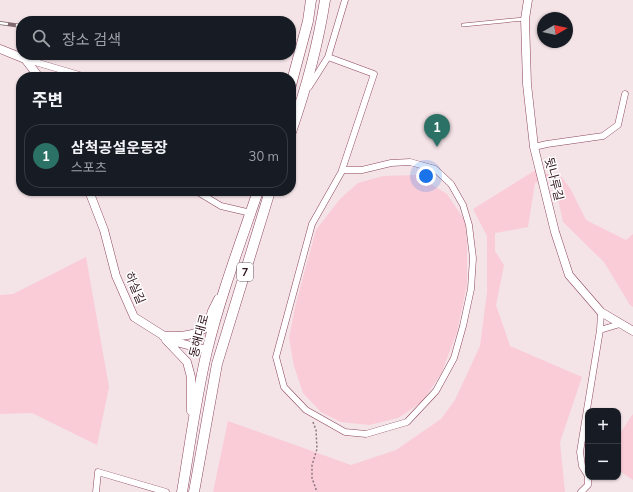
<!DOCTYPE html>
<html lang="ko">
<head>
<meta charset="utf-8">
<style>
  body { margin:0; font-family:Mulish,"Noto Sans KR",sans-serif; background:#20242c; color:#f1f3f6 }
  .controls { position:absolute; right:12px; bottom:12px; display:grid; overflow:hidden; border-radius:8px; box-shadow:0 1px 3px #0004 }
  .controls button { width:36px; height:36px; display:grid; place-items:center; padding:0; border:0; border-bottom:1px solid #363941; background:#171b24; color:#f1f3f6; font:20px sans-serif }
  .compass { position:absolute; left:537px; top:12px; width:36px; height:36px; border-radius:50%; background:#171b24; box-shadow:0 1px 3px #0004; rotate:81deg }
  .you { position:absolute; left:426px; top:176px; width:14px; height:14px; margin:-10px; border:3px solid #fff; border-radius:50%; background:#1a73e8; box-shadow:0 0 0 6px #1a73e833 }
  .badge { display:grid; place-items:center; width:26px; height:26px; border-radius:50%; background:#2c7166; color:#fff; font-size:13px; font-weight:700 }
  .pin { position:absolute; translate:-50% -33px; filter:drop-shadow(0 1px 2px #0008) }
  .pin::after { content:''; position:absolute; top:21px; width:14px; height:12px; background:inherit; clip-path:polygon(0 0,100% 0,50% 100%) }
  .list { margin:0; padding:0; list-style:none }
  h2 { display:flex; justify-content:space-between; align-items:center; height:52px; margin:0; padding:0 16px; font-size:17px }
  h2 small { font-size:13px; font-weight:400; color:#9ea1a6 }
  .list li { display:grid; grid-template-columns:26px 1fr auto; gap:12px; align-items:center; box-sizing:border-box; height:64px; margin:0 8px 8px; padding:0 8px; border:1px solid #363941; border-radius:16px }
  .list b { display:block; font-size:15px; white-space:nowrap }
  .list p { margin:0; font-size:13px; white-space:nowrap; color:#9ea1a6 }
  .list em { font-size:13px; font-style:normal; color:#9ea1a6 }
  .icon { flex:none; width:22px; height:22px; fill:none; stroke:currentColor; stroke-width:2; stroke-linecap:round; stroke-linejoin:round }
  .map { position:relative; flex:none; width:633px; height:492px; overflow:hidden }
  .search { position:absolute; background:#171b24; box-shadow:0 1px 3px #0004; left:16px; top:16px; width:280px; height:44px; display:flex; align-items:center; gap:10px; box-sizing:border-box; padding:0 14px; border-radius:16px; color:#9ea1a6; font-size:15px }
  .panel { position:absolute; background:#171b24; box-shadow:0 1px 3px #0004; left:16px; top:72px; width:280px; height:124px; border-radius:16px }
  .map>svg:first-child { display:block }
  .green { fill:#faccd8 }
  .lines { fill:none; stroke-linecap:round; stroke-linejoin:round }
  .service-casing { stroke:#8d475e; stroke-width:4 }
  .minor-casing { stroke:#8d475e; stroke-width:7 }
  .tertiary-casing { stroke:#8d475e; stroke-width:9 }
  .primary-casing { stroke:#8d475e; stroke-width:11 }
  .path { stroke:#8e777e; stroke-width:1.5; stroke-dasharray:2 2; stroke-linecap:butt }
  .service { stroke:#fff; stroke-width:3 }
  .minor { stroke:#fff; stroke-width:6 }
  .tertiary { stroke:#fff; stroke-width:8 }
  .primary { stroke:#fff; stroke-width:10 }
  .rail-casing { stroke:#816970; stroke-width:4 }
  .rail { stroke:#fff; stroke-width:2.5; stroke-dasharray:8; stroke-linecap:butt }
  .labels { text-anchor:middle; stroke-width:3; stroke-linejoin:round; paint-order:stroke }
  .shield { fill:#fff; stroke:#6f5a62; stroke-width:1 }
  .shield-label { font-size:11px; font-weight:bold; fill:#31141e }
  .street-label { font-size:12px; fill:#31141e; stroke:#fff }
</style>
</head>
<body>
<div class="map">
<svg width="633" height="492" viewBox="0 0 633 492">
  <rect width="100%" height="100%" fill="#f4e3e7"/>
  <path class="green" d="M534,171L553,175H560L570,188L586,220L626,240L633,234V307L630,305L604,262L563,222L553,176L535,183L528,227L495,233V251L504,265L496,305L510,346L582,377L560,442L565,492H213L228,421L351,465L396,450L441,419L455,400L480,346L487,292V236L473,209Z
    M416,175L447,194L465,221L467,243V284L457,332L441,374L422,402L398,418L369,425L341,422L321,412L303,393L294,366L289,338L296,303L316,230L340,199L358,183L383,176Z
    M86,257L109,387L97,445L32,413L0,414V295L13,294Z
    M633,414V480L618,470V436Z"/>
  <g class="lines">
    <g class="service-casing">
      <path id="service" d="M463,25L524,19"/>
    </g>
    <g class="minor-casing">
      <path id="minor" d="M328,57L345,0
        M25,59L86,77
        M309,87L328,57L374,74L342,170V171L312,224L276,357L284,387L306,410L345,432L366,434L407,422L436,391L454,358L463,326L471,289L473,258L469,225L463,205L451,184L435,169L410,162L391,163L362,170H342
        M534,147L547,144L603,136L618,125L625,94
        M196,191L221,206L251,213
        M601,312L600,330L620,324
        M588,476L582,466L580,452L600,330
        M96,492L98,472L166,492
        M581,492L588,485V477"/>
    </g>
    <g class="tertiary-casing">
      <path id="tertiary" d="M528,0L525,19L527,84L534,147L555,232L569,275L601,312L633,331
        M0,49L25,59L39,77
        M89,191L104,230L116,276L134,317L172,341L207,350
        M163,336C180,336 192,337 207,327L212,311L218,299
        M166,340L187,362L191,377V411"/>
    </g>
    <g class="primary-casing">
      <path id="primary" d="M291,85L308,21L311,0
        M291,132C306,89 318,45 325,0
        M182,492C190,445 196,397 207,351C220,297 240,244 258,191
        M194,492L217,364L270,191"/>
    </g>
    <path class="path" d="M313,422L316,430L317,449L312,465V478L317,492"/>
    <use href="#service" class="service"/>
    <use href="#minor" class="minor"/>
    <use href="#tertiary" class="tertiary"/>
    <use href="#primary" class="primary"/>
    <g class="rail-casing">
      <path id="rail" d="M0,23L21,26"/>
    </g>
    <use href="#rail" class="rail"/>
  </g>
  <g class="labels">
    <rect class="shield" x="237" y="263" width="16" height="18" rx="3"/>
    <g class="shield-label">
      <text x="245" y="276">7</text>
    </g>
    <g class="street-label">
      <text transform="translate(554 179) rotate(76)" y="4">뒷나루길</text>
      <text transform="translate(135 288) rotate(67)" y="4">하실길</text>
      <text transform="translate(199 336) rotate(-75)" y="4">동해대로</text>
    </g>
  </g>
</svg>
<div class="controls">
<button>+</button>
<button>−</button>
</div>
<svg class="compass" viewBox="-18 -18 36 36"><path d="M0-13l5 13h-10z" fill="#e53935"/><path d="M0 13l5-13h-10z" fill="#9ea1a6"/></svg>
<div class="you"></div>
<div class="pin badge" style="left:437px;top:147px">1</div>
<div class="search"><svg class="icon" aria-label="search" viewBox="0 0 24 24"><circle cx="10" cy="10" r="6"/><path d="M15 15l6 6"/></svg>장소 검색</div>
<section class="panel">
<h2>주변<small></small></h2>
<ul class="list">
<li><span class="badge">1</span><div><b>삼척공설운동장</b><p>스포츠</p></div><em>30 m</em></li>
</ul>
</section>
</div>
</body>
</html>
